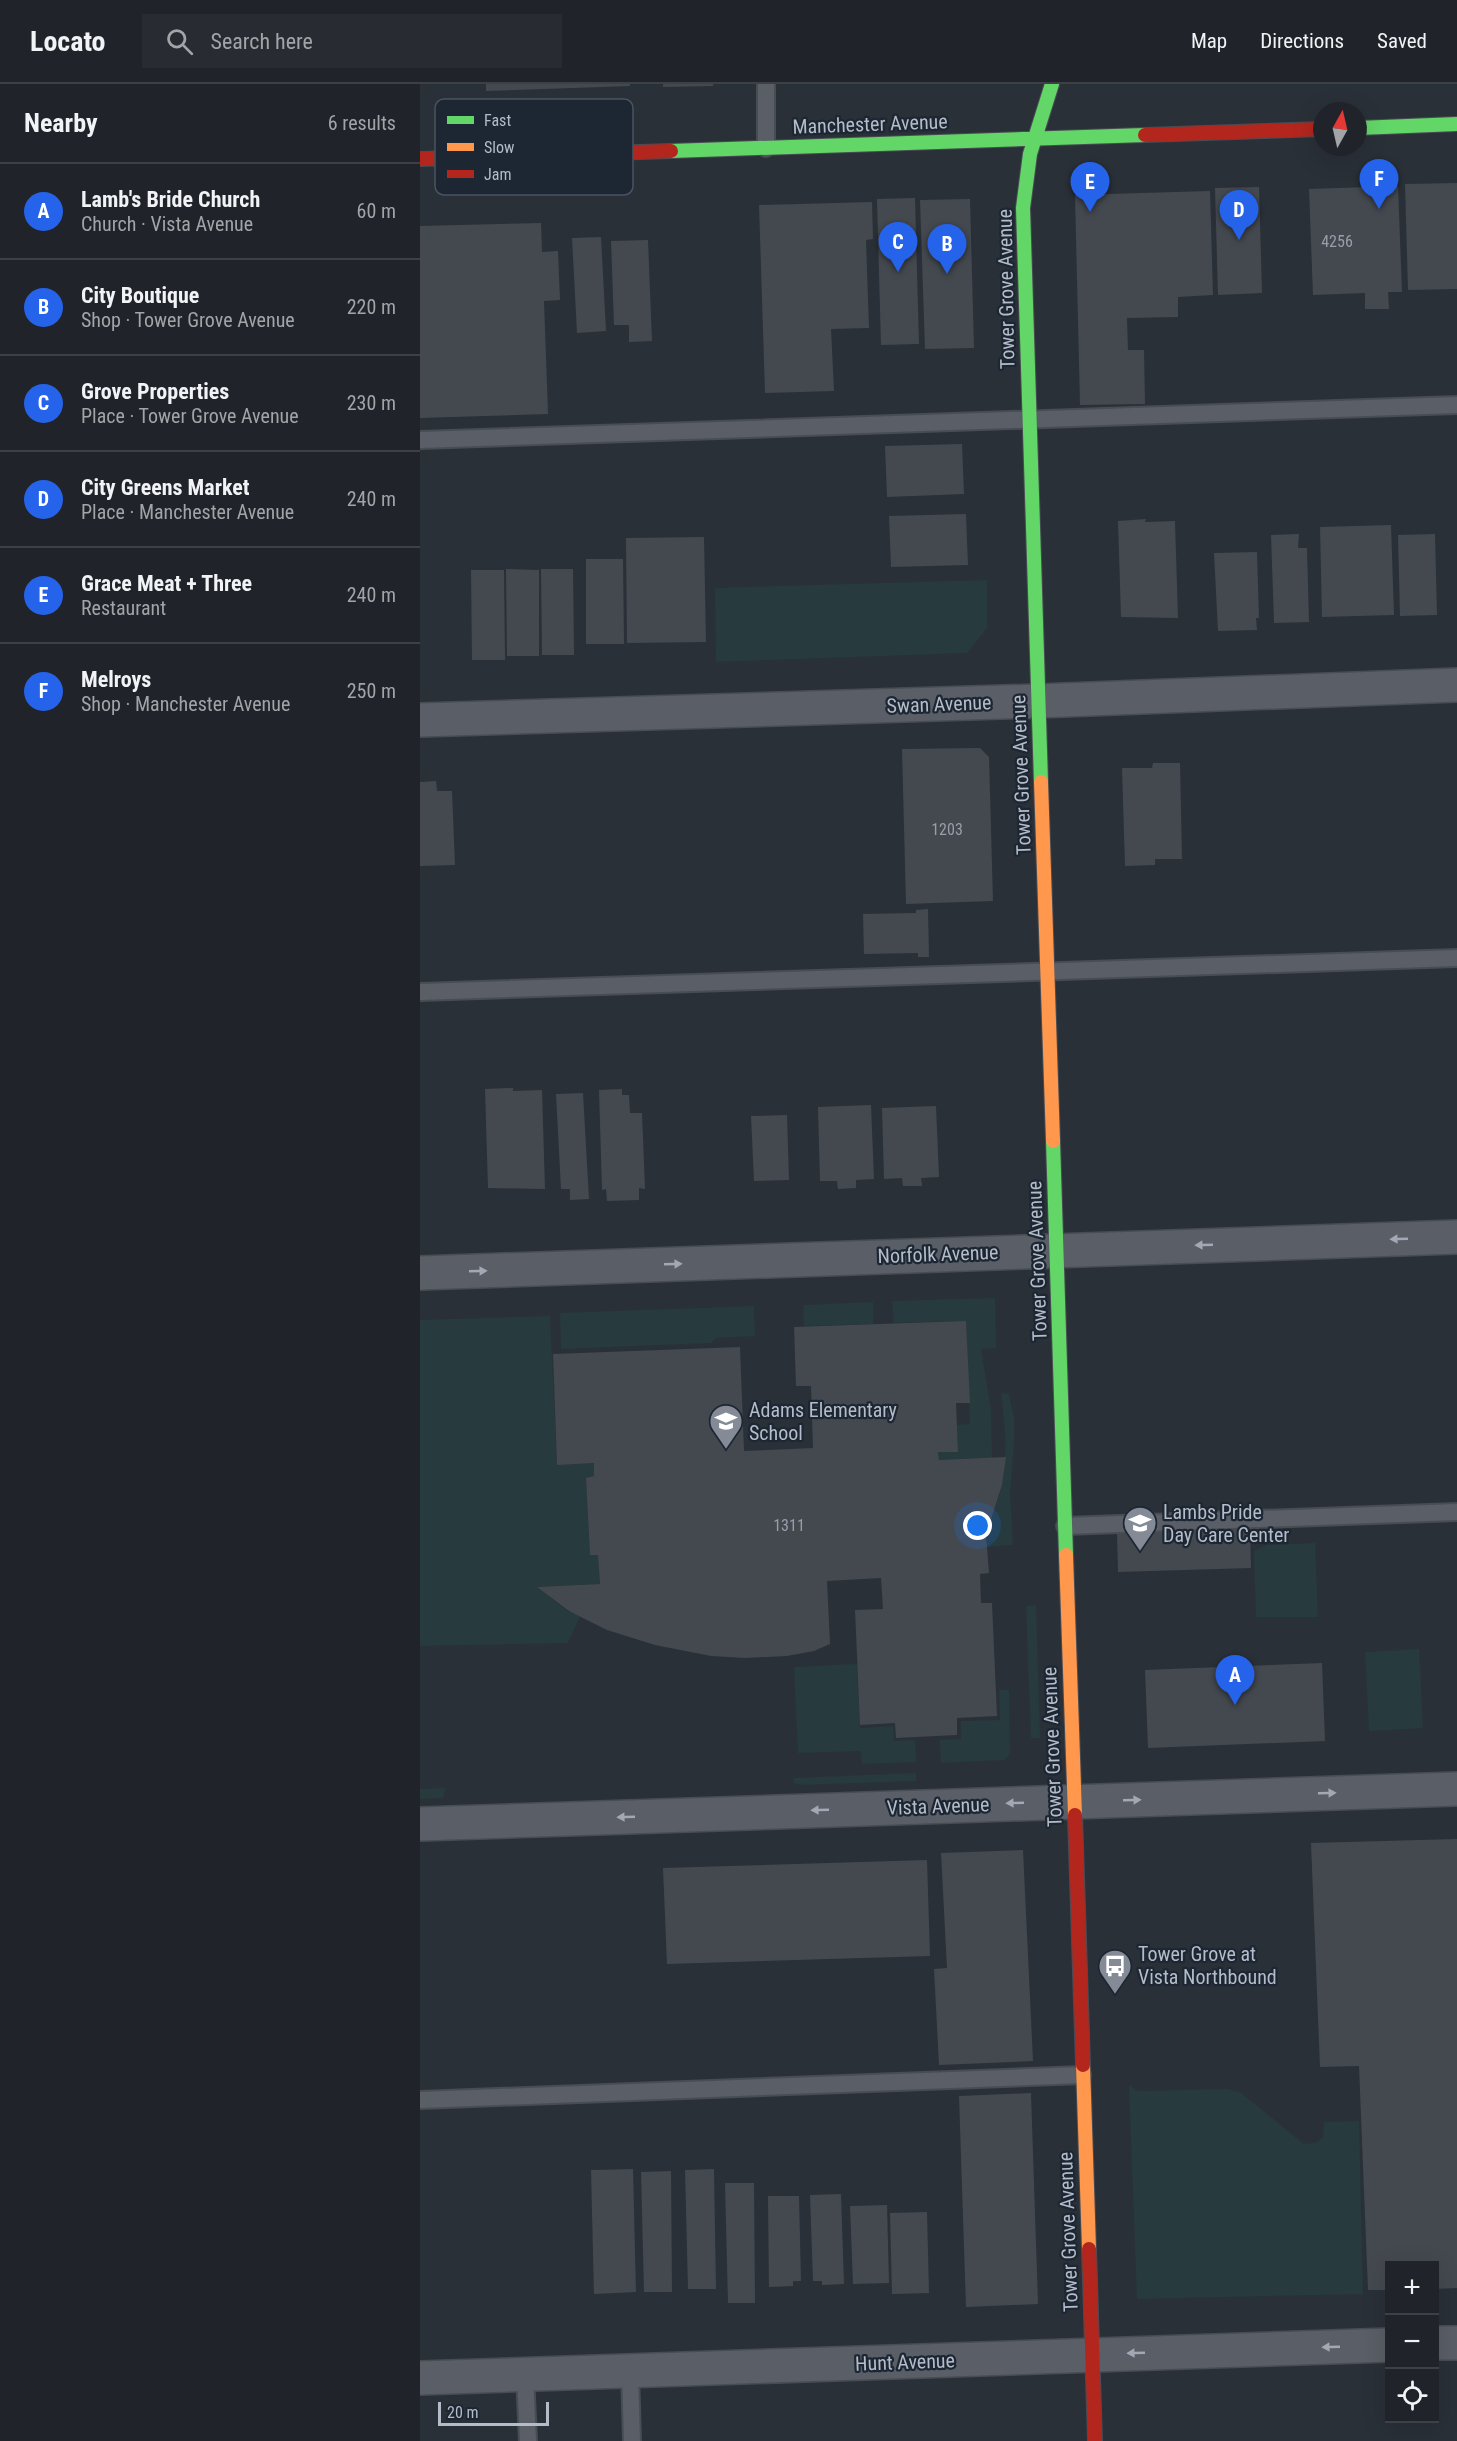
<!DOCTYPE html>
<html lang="en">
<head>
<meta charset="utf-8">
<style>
  body { margin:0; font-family:"Roboto Condensed",sans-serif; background:#282c32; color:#f1f3f6 }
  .controls { position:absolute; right:18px; bottom:18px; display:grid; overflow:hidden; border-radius:0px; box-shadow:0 6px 24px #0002 }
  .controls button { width:54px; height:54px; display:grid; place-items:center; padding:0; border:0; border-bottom:2px solid #3d4147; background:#20242a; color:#f1f3f6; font:30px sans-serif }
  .compass { position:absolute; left:893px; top:18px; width:54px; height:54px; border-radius:50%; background:#20242a; box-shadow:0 6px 24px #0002; rotate:8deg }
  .scale { position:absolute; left:18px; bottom:15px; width:111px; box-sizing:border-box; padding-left:6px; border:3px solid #b4bcc9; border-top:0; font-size:16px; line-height:21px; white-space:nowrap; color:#b4bcc9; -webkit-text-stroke:4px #1d2633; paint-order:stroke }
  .you { position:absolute; left:558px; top:1442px; width:21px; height:21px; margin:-15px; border:4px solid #fff; border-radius:50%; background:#1a73e8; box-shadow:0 0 0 9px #1a73e833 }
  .badge { display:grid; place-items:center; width:39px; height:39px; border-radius:50%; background:#2563eb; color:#fff; font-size:20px; font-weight:700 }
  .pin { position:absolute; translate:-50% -50px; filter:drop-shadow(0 2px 3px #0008) }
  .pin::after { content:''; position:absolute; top:32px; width:21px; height:18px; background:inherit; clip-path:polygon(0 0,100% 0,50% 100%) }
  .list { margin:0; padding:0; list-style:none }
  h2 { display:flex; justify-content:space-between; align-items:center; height:78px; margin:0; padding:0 24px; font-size:26px }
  h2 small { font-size:20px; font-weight:400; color:#a2a4a8 }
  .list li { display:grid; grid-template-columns:39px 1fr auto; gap:18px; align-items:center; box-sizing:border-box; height:96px; padding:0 24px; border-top:2px solid #3d4147 }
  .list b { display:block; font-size:22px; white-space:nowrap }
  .list p { margin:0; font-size:20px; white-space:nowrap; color:#a2a4a8 }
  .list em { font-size:20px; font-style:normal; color:#a2a4a8 }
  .icon { flex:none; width:33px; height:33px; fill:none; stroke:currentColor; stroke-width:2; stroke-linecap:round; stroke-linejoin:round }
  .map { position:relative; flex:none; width:1037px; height:2357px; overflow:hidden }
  header { display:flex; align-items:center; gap:36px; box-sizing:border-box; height:84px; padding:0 30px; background:#20242a; border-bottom:2px solid #3d4147 }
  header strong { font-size:28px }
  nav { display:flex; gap:33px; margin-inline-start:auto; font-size:21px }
  .search { width:420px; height:54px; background:#282c32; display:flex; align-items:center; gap:15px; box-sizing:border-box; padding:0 21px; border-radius:0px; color:#a2a4a8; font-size:22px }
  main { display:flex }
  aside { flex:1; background:#20242a }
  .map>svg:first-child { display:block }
  .green { fill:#273a3e }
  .building { fill:#444950 }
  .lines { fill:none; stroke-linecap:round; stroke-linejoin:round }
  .lane-casing { stroke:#484c53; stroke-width:20 }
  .street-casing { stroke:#484c53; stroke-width:36 }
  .fast-casing { stroke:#484c53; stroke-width:16 }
  .slow-casing { stroke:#484c53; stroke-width:16 }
  .jam-casing { stroke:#484c53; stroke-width:16 }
  .lane { stroke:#5a5e66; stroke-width:16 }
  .street { stroke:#5a5e66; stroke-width:33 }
  .fast { stroke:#63d668; stroke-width:14 }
  .slow { stroke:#ff974d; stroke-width:14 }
  .jam { stroke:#b3261e; stroke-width:14 }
  .oneway { fill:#a2a9b5 }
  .labels { text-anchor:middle; stroke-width:4.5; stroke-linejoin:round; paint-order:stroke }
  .number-label { font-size:16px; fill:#989fab }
  .street-label { font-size:20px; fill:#b4bcc9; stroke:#1d2633 }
  .poi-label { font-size:20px; fill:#b4bcc9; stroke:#1d2633; text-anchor:start }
  .key { fill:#1d2633; stroke:#4a5360; stroke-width:1.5 }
  .key-label { font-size:16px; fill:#b4bcc9 }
</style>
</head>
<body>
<header>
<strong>Locato</strong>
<div class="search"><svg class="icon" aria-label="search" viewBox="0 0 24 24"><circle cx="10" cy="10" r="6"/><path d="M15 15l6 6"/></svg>Search here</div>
<nav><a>Map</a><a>Directions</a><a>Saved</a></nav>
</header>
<main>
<aside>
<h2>Nearby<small>6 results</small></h2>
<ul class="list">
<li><span class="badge">A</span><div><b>Lamb's Bride Church</b><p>Church · Vista Avenue</p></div><em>60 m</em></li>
<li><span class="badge">B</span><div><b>City Boutique</b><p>Shop · Tower Grove Avenue</p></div><em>220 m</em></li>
<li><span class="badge">C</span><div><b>Grove Properties</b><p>Place · Tower Grove Avenue</p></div><em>230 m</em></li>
<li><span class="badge">D</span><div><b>City Greens Market</b><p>Place · Manchester Avenue</p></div><em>240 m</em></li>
<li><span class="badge">E</span><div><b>Grace Meat + Three</b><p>Restaurant</p></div><em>240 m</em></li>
<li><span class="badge">F</span><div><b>Melroys</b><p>Shop · Manchester Avenue</p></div><em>250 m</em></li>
</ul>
</aside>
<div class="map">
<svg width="1037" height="2357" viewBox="0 0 1037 2357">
  <rect width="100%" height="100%" fill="#2a3038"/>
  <path class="green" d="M567,496V544L547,569L296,578L295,504Z
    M575,1214L576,1264L561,1265L571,1326L572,1374L519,1376L518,1368H538L537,1341L550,1340L546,1237L474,1239L472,1217Z
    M453,1218V1240L384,1242L383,1221Z
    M334,1222L335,1252L296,1254L291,1259L141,1265L140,1229Z
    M130,1232L137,1380L174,1379V1392L166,1394L170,1470L178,1471L180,1500L117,1503L148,1527L160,1532L148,1559L0,1562V1236Z
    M581,1309L589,1310L594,1334V1359L590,1410L593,1461L567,1463C566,1442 578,1420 582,1399C588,1369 585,1340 581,1309Z
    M895,1459L898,1533H836L834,1467L847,1461Z
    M616,1521L620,1654H611L606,1522Z
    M999,1565L1003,1644L949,1647L945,1568Z
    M437,1580L440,1644L473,1642L474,1657L495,1656L496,1678L442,1680L441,1667L378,1669L374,1583Z
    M579,1606H589L590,1670L584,1676L521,1679L520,1656L541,1655V1637L580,1636Z
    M496,1689V1697L380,1701L374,1699V1694Z
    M26,1704L23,1714L0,1715V1705Z
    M709,2001L718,2007L808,2005L821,2009L884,2060L895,2059L903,2054L904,2038L939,2037L943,2210L717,2215Z"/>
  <path class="building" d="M66,0H210V2L66,7Z
    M243,0H293V2L243,3Z
    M1037,99V205L988,206L985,100Z
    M978,102L982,208H968L969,225H945V209L893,211L889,105Z
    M839,103L842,209L798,211L795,104Z
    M790,107L793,211L758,213V233L707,234L708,266H724L725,320L660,321L655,111Z
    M495,114L499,260L461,261L457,115Z
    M550,115L554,264L505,265L500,116Z
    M452,118L453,155L446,156L449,244L411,245L414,307L345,309L339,121Z
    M121,139L122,168L138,167L140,216L124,217L128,330L0,334V142Z
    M181,153L186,247L157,249L152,154Z
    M228,156L232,257L209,258V241H194L191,157Z
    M542,360L544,410L467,413L465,362Z
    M546,430L548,481L471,483L469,432Z
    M726,435L725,438L755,437L758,534L701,533L698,437Z
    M971,441L974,531L902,533L900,443Z
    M879,450L878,464H887L889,538L854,539L851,451Z
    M1015,450L1017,531L980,532L978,451Z
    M284,453L286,558L207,559L206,454Z
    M837,468L839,534H836L837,546L798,547L794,469Z
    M166,475H203L204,560H166Z
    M86,485L119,486V572H87Z
    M121,485H153L154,571H122Z
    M51,486H84L85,576H52Z
    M560,664L569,673L573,817L486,820L482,665Z
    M733,679H760L762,775H735V781L705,782L702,684H732Z
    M16,697L17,707H32L35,781L0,782V698Z
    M508,825L509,873H498V869L444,870L443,830L496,829V826Z
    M93,1004V1007L122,1006L125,1105L68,1104L65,1005Z
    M202,1005V1011H209L210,1029H222L225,1105L219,1104V1116L187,1117L186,1105L182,1106L179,1006Z
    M163,1009L169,1115L150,1116V1105H141L136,1010Z
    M451,1021L454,1095L436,1096V1104L418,1105L417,1097H400L398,1023Z
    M516,1022L519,1093L501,1094L502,1102H483L482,1094L464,1095L462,1024Z
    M367,1031L369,1096L334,1097L331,1032Z
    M546,1237L550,1319H536L538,1368H518L519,1376L586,1373L582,1401L566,1451L569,1489L560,1490L561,1519H572L577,1632L537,1634V1651L476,1654L475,1639L440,1641L435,1526L463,1525L461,1494L407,1497L410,1560L394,1567L367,1572L325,1574L291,1572L235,1561L187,1546L149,1527L117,1503L180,1500L178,1471H170L166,1394L174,1392V1379L137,1381L133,1270L320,1263L324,1367L393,1364L391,1302H376L374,1243Z
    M830,1445L831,1484L698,1488L697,1449Z
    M902,1579L905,1657L728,1664L725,1586Z
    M1037,1755V2204L1014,2205V2182H970V2206H948L939,1982L900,1983L891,1759Z
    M603,1766L613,1977L519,1981L514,1885L527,1884L521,1769Z
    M507,1776L510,1872L247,1880L243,1784Z
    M611,2009L618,2220L546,2223L539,2012Z
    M213,2085L216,2208L174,2210L171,2086Z
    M294,2085L296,2205H268L265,2086Z
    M251,2087L252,2208H224L221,2088Z
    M305,2099H334L335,2219H308Z
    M421,2110L424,2200L402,2201V2197H393L390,2111Z
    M348,2112H379L381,2197H373V2202L349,2203Z
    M467,2121L469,2199L433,2200L430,2122Z
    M507,2128L509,2209L472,2210L470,2129Z"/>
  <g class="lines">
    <g class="lane-casing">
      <path id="lane" d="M346,0V64
        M0,356L1037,321
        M0,908L1037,874
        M645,1442L1037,1428
        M0,2016L662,1991
        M210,2288L212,2357
        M105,2291L108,2357"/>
    </g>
    <g class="street-casing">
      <path id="street" d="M0,636L618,617L1037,601
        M0,1189L1037,1153
        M0,1740L1037,1705
        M1014,2259H1037
        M0,2294L970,2261"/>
    </g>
    <g class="fast-casing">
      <path id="fast" d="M938,44L1037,40
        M251,67L725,51
        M621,698L603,124L610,70L632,0
        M633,1057L646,1471"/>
    </g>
    <g class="slow-casing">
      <path id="slow" d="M621,698L633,1057
        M646,1471L655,1731
        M663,1981L669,2165"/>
    </g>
    <g class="jam-casing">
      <path id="jam" d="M725,51L902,45
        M0,75L251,67
        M655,1731L663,1981
        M669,2165L675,2357"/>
    </g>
    <use href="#lane" class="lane"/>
    <use href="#street" class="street"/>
    <use href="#fast" class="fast"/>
    <use href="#slow" class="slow"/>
    <use href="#jam" class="jam"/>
  </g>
  <defs><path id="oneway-solid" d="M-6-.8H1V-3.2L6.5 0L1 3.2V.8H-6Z" transform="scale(1.5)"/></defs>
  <g class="oneway">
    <use href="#oneway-solid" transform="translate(979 1155) rotate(178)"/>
    <use href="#oneway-solid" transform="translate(784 1161) rotate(178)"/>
    <use href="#oneway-solid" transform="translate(253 1180) rotate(-2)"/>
    <use href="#oneway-solid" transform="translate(58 1187) rotate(-2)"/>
    <use href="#oneway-solid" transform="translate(907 1709) rotate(-2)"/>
    <use href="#oneway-solid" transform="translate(712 1716) rotate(-2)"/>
    <use href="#oneway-solid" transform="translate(595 1719) rotate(178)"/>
    <use href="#oneway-solid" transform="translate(400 1726) rotate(178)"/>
    <use href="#oneway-solid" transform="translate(206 1733) rotate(178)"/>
    <use href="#oneway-solid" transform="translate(911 2263) rotate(178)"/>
    <use href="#oneway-solid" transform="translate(716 2269) rotate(178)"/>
  </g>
  <defs>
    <g id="school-pin" transform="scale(1.725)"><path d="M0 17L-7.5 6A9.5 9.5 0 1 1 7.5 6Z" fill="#848b96" stroke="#1d2633"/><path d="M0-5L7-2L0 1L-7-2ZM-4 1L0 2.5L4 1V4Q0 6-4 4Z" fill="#fff"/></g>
    <g id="bus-pin" transform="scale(1.725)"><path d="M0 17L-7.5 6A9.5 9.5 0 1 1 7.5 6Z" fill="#848b96" stroke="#1d2633"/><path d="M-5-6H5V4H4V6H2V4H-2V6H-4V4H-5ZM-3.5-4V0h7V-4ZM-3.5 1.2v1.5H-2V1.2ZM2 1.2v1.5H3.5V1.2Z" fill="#fff"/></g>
  </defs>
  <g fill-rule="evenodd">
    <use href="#school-pin" x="306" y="1337"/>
    <use href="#school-pin" x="720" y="1439"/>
    <use href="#bus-pin" x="695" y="1882"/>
  </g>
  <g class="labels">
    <g class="number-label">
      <text x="917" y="163">4256</text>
      <text x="527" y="751">1203</text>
      <text x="369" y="1447">1311</text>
    </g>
    <g class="street-label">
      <text transform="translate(450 40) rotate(-2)" y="7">Manchester Avenue</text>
      <text transform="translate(586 205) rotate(-91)" y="7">Tower Grove Avenue</text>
      <text transform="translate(519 620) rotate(-2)" y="7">Swan Avenue</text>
      <text transform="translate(601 691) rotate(-92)" y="7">Tower Grove Avenue</text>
      <text transform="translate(518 1170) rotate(-2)" y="7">Norfolk Avenue</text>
      <text transform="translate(617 1177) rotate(-92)" y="7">Tower Grove Avenue</text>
      <text transform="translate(632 1663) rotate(-92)" y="7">Tower Grove Avenue</text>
      <text transform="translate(518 1722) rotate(-2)" y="7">Vista Avenue</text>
      <text transform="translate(648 2148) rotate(-92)" y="7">Tower Grove Avenue</text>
      <text transform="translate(485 2278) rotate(-2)" y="7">Hunt Avenue</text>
    </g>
    <g class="poi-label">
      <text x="329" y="1333">Adams Elementary<tspan x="329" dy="23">School</tspan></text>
      <text x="743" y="1435">Lambs Pride<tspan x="743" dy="23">Day Care Center</tspan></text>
      <text x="718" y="1877">Tower Grove at<tspan x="718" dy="23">Vista Northbound</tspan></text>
    </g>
  </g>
  <rect x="15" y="15" width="198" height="96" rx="9" class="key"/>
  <rect x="27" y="32" width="27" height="8" fill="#63d668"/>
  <rect x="27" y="59" width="27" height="8" fill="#ff974d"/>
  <rect x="27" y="86" width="27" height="8" fill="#b3261e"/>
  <g class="key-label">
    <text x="64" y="42">Fast</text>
    <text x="64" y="69">Slow</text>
    <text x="64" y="96">Jam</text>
  </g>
</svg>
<div class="controls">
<button>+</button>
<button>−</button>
<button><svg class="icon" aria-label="locate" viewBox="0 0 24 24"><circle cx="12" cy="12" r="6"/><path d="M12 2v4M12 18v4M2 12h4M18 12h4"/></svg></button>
</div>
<svg class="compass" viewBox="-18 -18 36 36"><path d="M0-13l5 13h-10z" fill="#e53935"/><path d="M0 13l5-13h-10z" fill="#a2a4a8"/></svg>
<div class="scale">20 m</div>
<div class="you"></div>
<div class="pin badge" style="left:815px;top:1621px">A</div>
<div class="pin badge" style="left:527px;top:190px">B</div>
<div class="pin badge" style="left:478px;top:188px">C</div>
<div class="pin badge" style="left:819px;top:156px">D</div>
<div class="pin badge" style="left:670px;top:128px">E</div>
<div class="pin badge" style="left:959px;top:125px">F</div>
</div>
</main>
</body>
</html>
